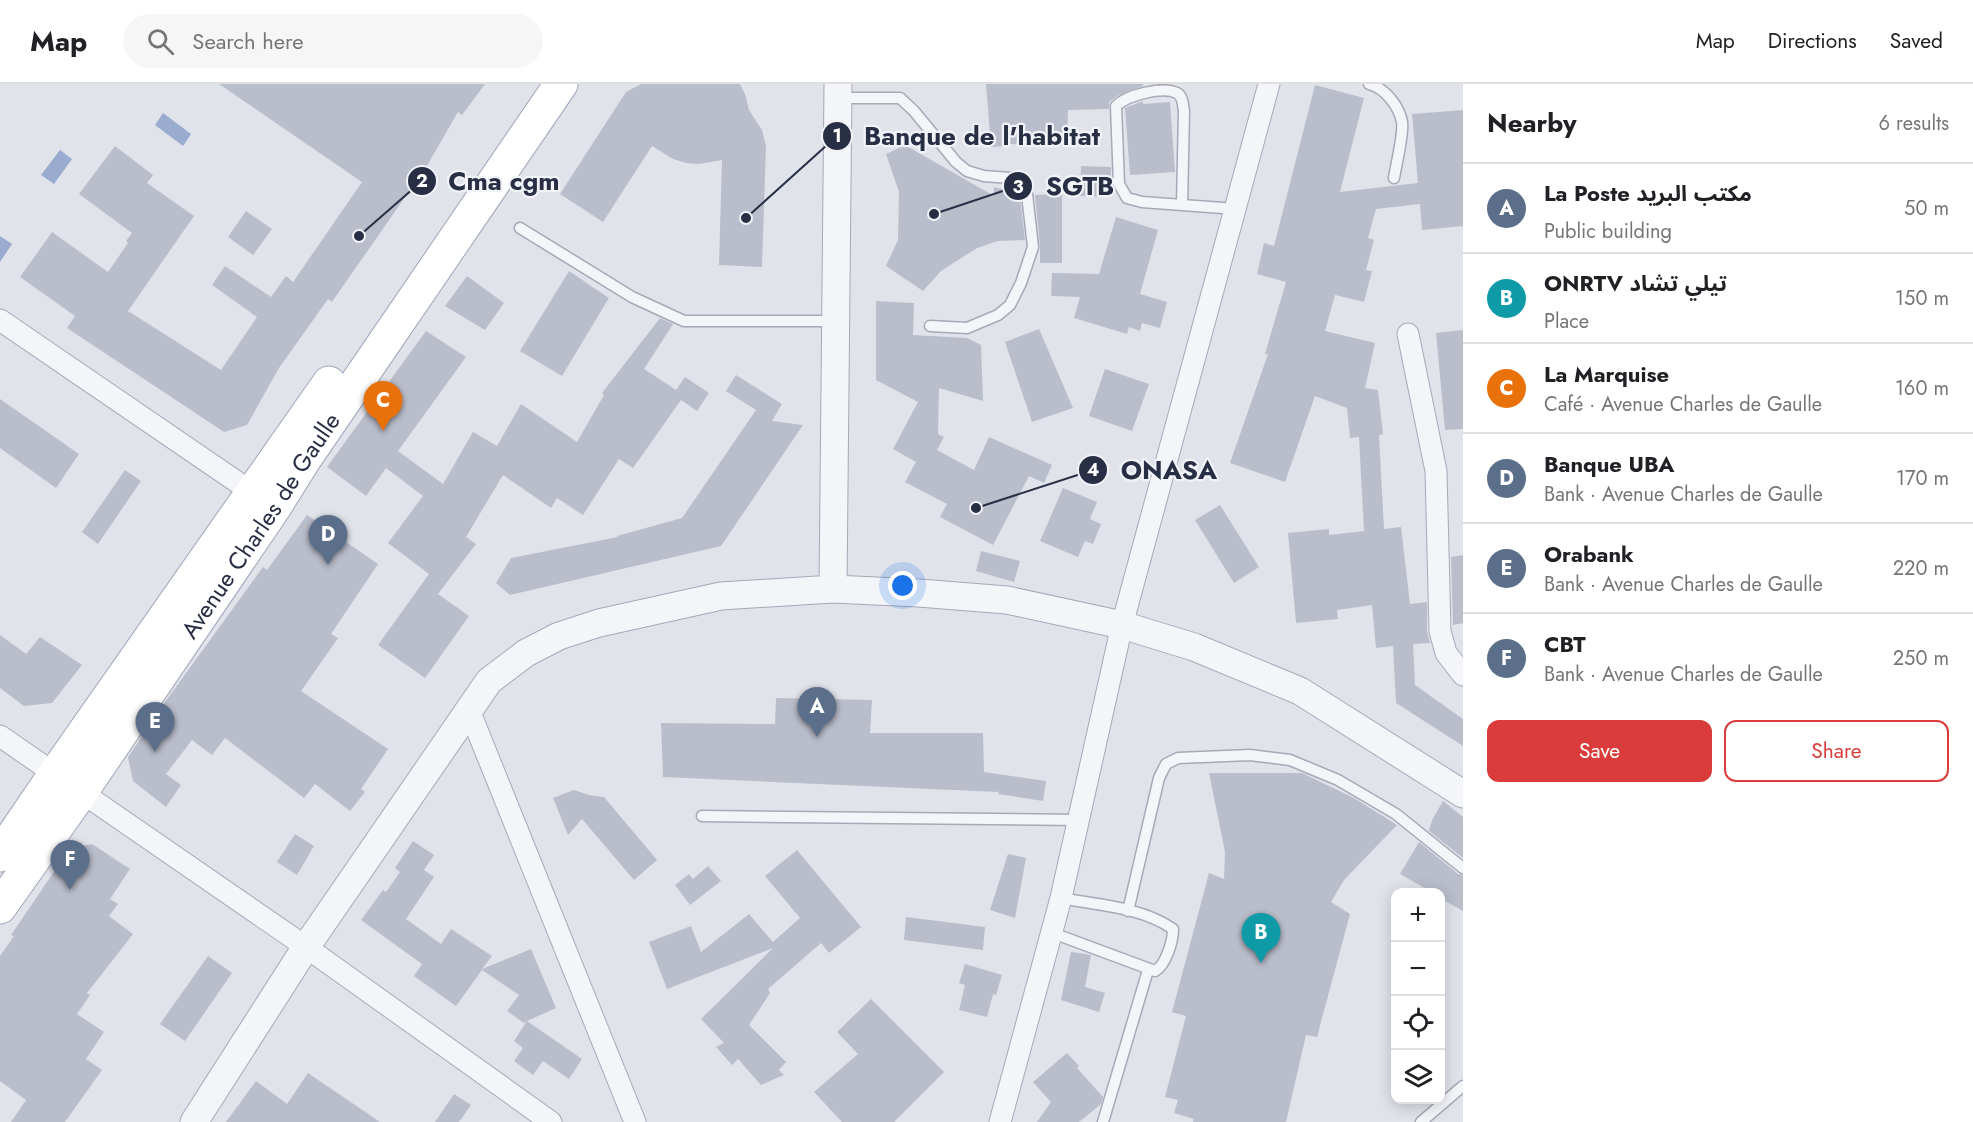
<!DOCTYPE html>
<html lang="en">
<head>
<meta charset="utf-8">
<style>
  body { margin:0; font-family:Jost,"Noto Sans Arabic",sans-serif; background:#f6f6f6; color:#202124 }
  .controls { position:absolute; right:18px; bottom:18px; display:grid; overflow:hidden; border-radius:12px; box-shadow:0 3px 15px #0003 }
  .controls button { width:54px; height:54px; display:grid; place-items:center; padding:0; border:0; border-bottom:2px solid #e0e0e0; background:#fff; color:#202124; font:30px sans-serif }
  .you { position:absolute; left:903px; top:502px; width:21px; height:21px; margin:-15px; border:4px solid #fff; border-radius:50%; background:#1a73e8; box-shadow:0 0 0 9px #1a73e833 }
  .badge { display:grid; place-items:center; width:39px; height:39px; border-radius:50%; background:#da3c3c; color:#fff; font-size:20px; font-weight:700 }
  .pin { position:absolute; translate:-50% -50px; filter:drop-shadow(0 2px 3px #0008) }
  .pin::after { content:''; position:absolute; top:32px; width:21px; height:18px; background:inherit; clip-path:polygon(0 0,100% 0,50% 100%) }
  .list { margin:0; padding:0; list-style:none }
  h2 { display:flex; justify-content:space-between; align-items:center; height:78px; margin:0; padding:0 24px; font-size:26px }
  h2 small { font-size:20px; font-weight:400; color:#757577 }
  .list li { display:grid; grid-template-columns:39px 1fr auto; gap:18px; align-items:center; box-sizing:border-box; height:90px; padding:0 24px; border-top:2px solid #e0e0e0 }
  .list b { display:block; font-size:22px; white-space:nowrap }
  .list p { margin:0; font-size:20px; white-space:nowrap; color:#757577 }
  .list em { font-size:20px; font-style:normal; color:#757577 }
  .actions { display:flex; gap:12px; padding:18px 24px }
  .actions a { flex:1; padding:14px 0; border:2px solid #da3c3c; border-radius:12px; text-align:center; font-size:21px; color:#da3c3c }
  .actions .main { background:#da3c3c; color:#fff }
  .icon { flex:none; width:33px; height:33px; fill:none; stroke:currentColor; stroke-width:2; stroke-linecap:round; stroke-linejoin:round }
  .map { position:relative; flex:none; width:1463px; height:1038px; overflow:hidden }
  header { display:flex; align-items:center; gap:36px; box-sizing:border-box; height:84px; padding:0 30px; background:#fff; border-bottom:2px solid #e0e0e0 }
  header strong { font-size:28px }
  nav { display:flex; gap:33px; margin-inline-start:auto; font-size:21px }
  .search { width:420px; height:54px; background:#f6f6f6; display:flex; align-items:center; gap:15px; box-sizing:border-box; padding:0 21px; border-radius:33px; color:#757577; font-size:22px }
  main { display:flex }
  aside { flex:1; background:#fff }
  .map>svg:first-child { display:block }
  .water { fill:#99abce }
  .building { fill:#babecb }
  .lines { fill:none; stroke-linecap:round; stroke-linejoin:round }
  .service-casing { stroke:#a6a9b6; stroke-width:13 }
  .minor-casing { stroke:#a6a9b6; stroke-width:23 }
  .tertiary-casing { stroke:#a6a9b6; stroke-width:29 }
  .primary-casing { stroke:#9fa5b8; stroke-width:35 }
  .service { stroke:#f4f5f9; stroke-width:10 }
  .minor { stroke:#f4f5f9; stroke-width:21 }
  .tertiary { stroke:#f4f5f9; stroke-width:27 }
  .primary { stroke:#fff; stroke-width:33 }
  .labels { text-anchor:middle; stroke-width:4.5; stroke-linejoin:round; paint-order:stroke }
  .street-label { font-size:24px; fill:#282e44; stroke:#f1f3f8 }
  .leader { fill:none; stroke:#282e44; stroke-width:2 }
  .callout-dot { fill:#282e44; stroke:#f1f3f8; stroke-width:2 }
  .mark-label { font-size:18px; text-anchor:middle; font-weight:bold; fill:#fff }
  .callout-label { font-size:26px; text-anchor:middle; font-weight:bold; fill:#282e44; stroke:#f1f3f8; stroke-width:4.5; stroke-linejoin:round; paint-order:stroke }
</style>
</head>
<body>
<header>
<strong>Map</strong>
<div class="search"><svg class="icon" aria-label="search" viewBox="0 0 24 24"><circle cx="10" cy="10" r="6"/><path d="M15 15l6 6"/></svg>Search here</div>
<nav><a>Map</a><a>Directions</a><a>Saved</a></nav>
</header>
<main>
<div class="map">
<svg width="1463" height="1038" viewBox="0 0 1463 1038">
  <rect width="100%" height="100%" fill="#e1e3eb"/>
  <path class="water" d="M163,29L191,50L183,62L155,41Z
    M60,66L72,75L54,100L41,91Z
    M0,152L12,160L0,178Z"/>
  <path class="building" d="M219,0H485L462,31L458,28L428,80L332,218L328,215L279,284L247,341L224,348L67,244L75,232L20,193L52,148L108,188L128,159L126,157L132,149L79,110L115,62L153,91L147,99L194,132L128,227L221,286L257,233L212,201L225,182L271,213L286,192L293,198L362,98Z
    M641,0H740L745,10L749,26L762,46L766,62L762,183L719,181L722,76L699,80L686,79L673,75L652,62L603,138L560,110L626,8Z
    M986,0H1143V2L1117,12L1109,18V25L1068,26L1067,62L1008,60V62L991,63Z
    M1315,1L1364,14L1340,108L1418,99L1412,30L1463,26V142L1422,146L1420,120L1376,125L1368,154L1374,156L1366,186L1372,187L1364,218L1335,211L1325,247L1375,259L1365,304L1378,306L1383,350L1379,351L1384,445L1401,443L1410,520L1427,518V547L1430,559L1413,560L1415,601L1463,635V662L1396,619L1393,562L1376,564L1372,521L1337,526L1338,535L1296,539L1288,449L1329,445V451L1364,447L1359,353L1350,354L1347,324L1315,312L1285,398L1230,379L1268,270H1265L1286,198L1257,190L1264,159L1274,162Z
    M1143,17V20L1170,18L1175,88L1130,91L1125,24Z
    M905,61L994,112V103L1017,109L1020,113L1025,156L998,157L977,164L941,187L923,207L886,182L898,156L899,108L886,70Z
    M1081,82L1111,83L1110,113L1080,112Z
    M1062,110V179H1040V162L1035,111Z
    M246,127L272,145L253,171L228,153Z
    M1116,133L1158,146L1140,210L1167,218L1160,244L1142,239L1140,247L1129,243L1127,250L1074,234L1080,213L1051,212L1052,189L1099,190Z
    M569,187L609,214L562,292L520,267Z
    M467,192L504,219L485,246L445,222Z
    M876,217L914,219L913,251L967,254L981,261L983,317L939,304L938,350L944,353L937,366L974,386L989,353L1052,381L1044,399L1029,392L993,461L940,433L947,420L905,398L916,378L893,365L918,318L876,296Z
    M660,234L673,240L644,285L676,306L685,293L709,309L697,327L681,316L633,384L619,375L583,431L557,414L551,424L503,391L466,453L476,460L438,510L469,532L425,594L378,561L429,490L388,459L423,412L386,384L366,412L327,383L426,247L466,273L398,367L443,400L473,348L497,362L521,320L577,358L604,311L602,309Z
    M1039,245L1073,324L1032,338L1005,258Z
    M1463,246V345L1445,346L1436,249Z
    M1105,285L1149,300L1132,347L1089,332Z
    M736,291L782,320L772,337L803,341L721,462L510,511L496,499L511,474L618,453L617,452L682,434L756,326L726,307Z
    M0,315L79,370L56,404L0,364Z
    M125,386L141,397L98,460L82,448Z
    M1063,404L1097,418L1090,435L1101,440L1093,460L1085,457L1078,473L1040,457Z
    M1220,421L1259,483L1234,499L1195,436Z
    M307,431L378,480L331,550L338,554L301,607L388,665L361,705L365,708L350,727L315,700L304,714L225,654L212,671L192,656L166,690L181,701L166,723L133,697L128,673L165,618L263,483L267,486Z
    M981,467L1020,477L1014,498L976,487Z
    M1463,471V539L1453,541L1451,473Z
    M0,551L26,570L40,553L82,581L52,619L24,622L0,604Z
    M776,614L872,616L870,649H983L984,688L1046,697L1043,717L998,710L999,708L663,693L661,639L775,640Z
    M1209,689H1302L1354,714L1397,741L1344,796L1331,818L1350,830L1317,953L1306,951L1286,1038H1193L1194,1035L1174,1029L1178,1016L1165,1013L1186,932L1172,928L1209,789L1224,795L1225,768Z
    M574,706L589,711L604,713L657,776L634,796L582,735L568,751L553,714Z
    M1443,717L1463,733V774L1429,747L1432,736Z
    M295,750L314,762L297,791L277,778Z
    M413,757L434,771L424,786L434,793L406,835L441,860L451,845L492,872L482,885L531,865L556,924L527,937L582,975L569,995L543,977L533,991L514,977L523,964L514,957L527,937L524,939L507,927L519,911L482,886L456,922L414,892L422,880L361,836L383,806L386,808L400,788L395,784Z
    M1419,758L1458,790L1463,791V827L1440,814V808H1432L1400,790Z
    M92,760L130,785L110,815L118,820L109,832L133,850L87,909L90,911L77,930L104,948L86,975L102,986L65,1038H11L26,1016L0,997V872L14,852L11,851L70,764Z
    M797,766L861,843L829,869L821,859L768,905L770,909L749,941L786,978L779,986L784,991L761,1001L738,975L732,981L716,963L724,959L701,935L773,864L667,905L649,858L691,842L701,868L749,830L773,858L800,834L765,792Z
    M1008,770L1026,774L1015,834L990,826Z
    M708,782L721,797L690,821L675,801L689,790L693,795Z
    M906,833L985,843L983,866L904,856Z
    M1071,868L1091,871L1085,903L1105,909L1099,928L1061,916Z
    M208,872L232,889L185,957L160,940Z
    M965,880L1002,891L996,911L993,910L987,933L959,926L965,901L959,899Z
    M871,915L944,988L894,1038H842L814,1008L858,970L837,948Z
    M1067,969L1079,982L1077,984L1103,1013L1101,1020L1079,1038H1037L1051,1018L1033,998Z
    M308,989L380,1038H226L256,997L287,1020Z
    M454,1010L471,1021L459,1038H435Z"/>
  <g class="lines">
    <g class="service-casing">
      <path id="service" d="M1369,0C1385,4 1399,22 1402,38C1404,49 1396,81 1394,94
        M839,14H900L914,27L956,78L967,87L984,92L1010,94L1021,101L1027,110L1033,163L1021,199L1010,221L998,231L967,244L930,242
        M1182,121L1184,27C1183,22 1183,12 1177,9C1163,2 1127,11 1116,22L1119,100L1127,114L1142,118L1236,125
        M520,144L632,213L684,237H836
        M702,732L1078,736
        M1128,827L1159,694L1166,680L1178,674L1250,671L1290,676L1338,696L1396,730L1463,784
        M1050,848L1155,887C1166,881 1173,857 1173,845C1142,823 1097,821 1061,814
        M1103,1038L1148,886
        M1421,1038L1463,1002"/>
    </g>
    <g class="minor-casing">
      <path id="minor" d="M0,236L262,415
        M1408,250L1436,387L1440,547L1446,569L1463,591
        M469,626L635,1038
        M0,652L306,863L551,1038
        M1000,1038L1061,814L1122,541L1269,0"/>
    </g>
    <g class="tertiary-casing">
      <path id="tertiary" d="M833,505L838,0
        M194,1038L306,863L489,597L526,569L559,552L599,539L721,512L833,505L919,509L1007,516L1122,541L1194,563L1300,607L1463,710"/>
    </g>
    <g class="primary-casing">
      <g id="primary">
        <path d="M0,771L55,690L329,299"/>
        <path id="s1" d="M0,823L75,717L274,424L304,376L561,0"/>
      </g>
    </g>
    <use href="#service" class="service"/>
    <use href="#minor" class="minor"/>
    <use href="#tertiary" class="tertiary"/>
    <use href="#primary" class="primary"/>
  </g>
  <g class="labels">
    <g class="street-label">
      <text dy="8" stroke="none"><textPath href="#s1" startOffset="462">Avenue Charles de Gaulle</textPath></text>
    </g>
  </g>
  <path class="leader" d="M746 134L837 52M359 152L422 97M934 130L1018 102M976 424L1093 386"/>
  <g class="callout-dot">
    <circle cx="746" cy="134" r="6"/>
    <circle cx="359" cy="152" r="6"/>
    <circle cx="934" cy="130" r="6"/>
    <circle cx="976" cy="424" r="6"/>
    <circle cx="837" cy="52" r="15"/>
    <circle cx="422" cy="97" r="15"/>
    <circle cx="1018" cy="102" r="15"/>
    <circle cx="1093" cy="386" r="15"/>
  </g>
  <g class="mark-label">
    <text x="837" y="58">1</text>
    <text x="422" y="103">2</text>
    <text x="1018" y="109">3</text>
    <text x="1093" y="392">4</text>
  </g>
  <g class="callout-label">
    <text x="982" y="61">Banque de l'habitat</text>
    <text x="504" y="106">Cma cgm</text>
    <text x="1080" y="111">SGTB</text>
    <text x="1169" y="395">ONASA</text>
  </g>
</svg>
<div class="controls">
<button>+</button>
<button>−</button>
<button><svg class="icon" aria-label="locate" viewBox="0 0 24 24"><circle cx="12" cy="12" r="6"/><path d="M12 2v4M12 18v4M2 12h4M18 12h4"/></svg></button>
<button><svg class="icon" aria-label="layers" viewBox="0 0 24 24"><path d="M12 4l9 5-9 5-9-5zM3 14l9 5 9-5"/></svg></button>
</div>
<div class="you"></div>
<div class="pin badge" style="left:817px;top:653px;background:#5c6f8a">A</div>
<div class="pin badge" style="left:1261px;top:879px;background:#0f9aa8">B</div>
<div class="pin badge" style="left:383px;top:347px;background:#e8710a">C</div>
<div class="pin badge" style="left:328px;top:481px;background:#5c6f8a">D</div>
<div class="pin badge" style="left:155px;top:668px;background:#5c6f8a">E</div>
<div class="pin badge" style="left:70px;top:806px;background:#5c6f8a">F</div>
</div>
<aside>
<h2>Nearby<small>6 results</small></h2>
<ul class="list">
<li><span class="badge" style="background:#5c6f8a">A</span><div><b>La Poste مكتب البريد</b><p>Public building</p></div><em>50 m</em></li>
<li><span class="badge" style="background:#0f9aa8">B</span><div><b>ONRTV تيلي تشاد</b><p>Place</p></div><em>150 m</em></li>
<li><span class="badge" style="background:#e8710a">C</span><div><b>La Marquise</b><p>Café · Avenue Charles de Gaulle</p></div><em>160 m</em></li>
<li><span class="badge" style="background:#5c6f8a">D</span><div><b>Banque UBA</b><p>Bank · Avenue Charles de Gaulle</p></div><em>170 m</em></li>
<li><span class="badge" style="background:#5c6f8a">E</span><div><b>Orabank</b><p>Bank · Avenue Charles de Gaulle</p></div><em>220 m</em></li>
<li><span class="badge" style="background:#5c6f8a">F</span><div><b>CBT</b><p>Bank · Avenue Charles de Gaulle</p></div><em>250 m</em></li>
</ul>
<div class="actions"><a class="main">Save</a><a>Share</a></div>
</aside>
</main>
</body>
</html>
